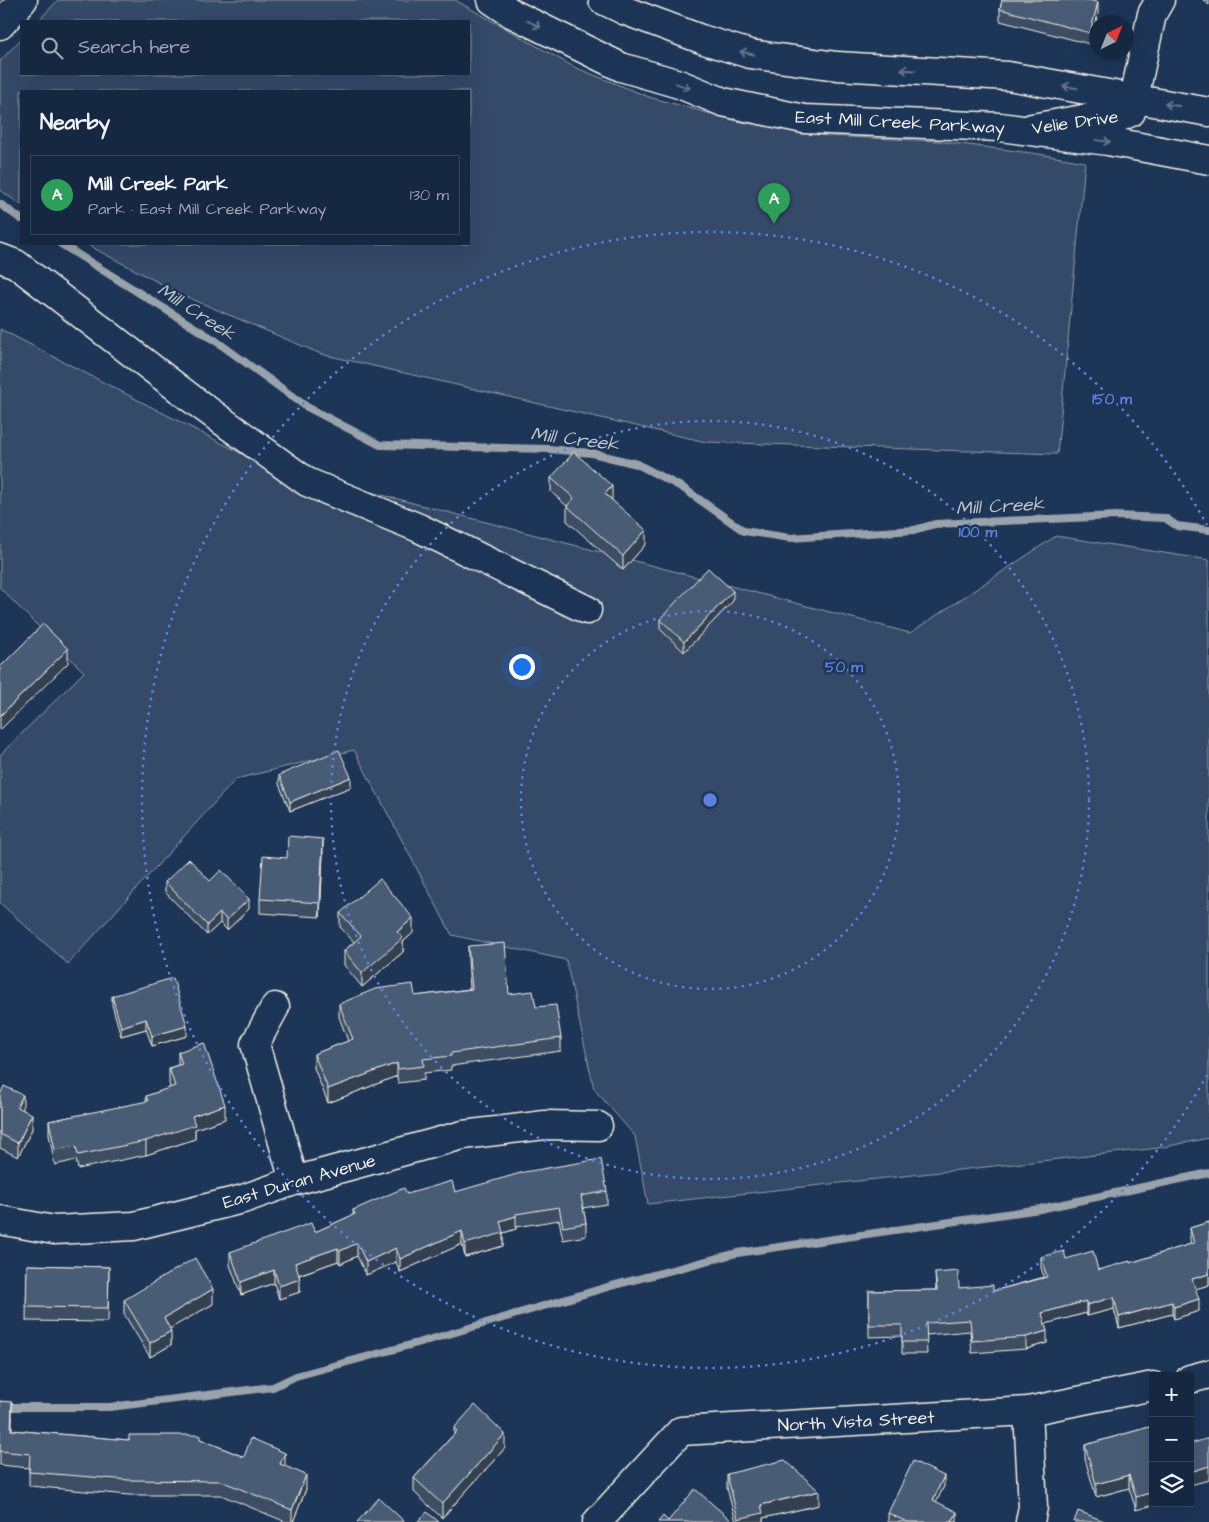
<!DOCTYPE html>
<html lang="en">
<head>
<meta charset="utf-8">
<style>
  body { margin:0; font-family:"Architects Daughter",sans-serif; background:#23344c; color:#f1f3f6 }
  .controls { position:absolute; right:15px; bottom:15px; display:grid; overflow:hidden; border-radius:0px; box-shadow:0 5px 20px #0002 }
  .controls button { width:45px; height:45px; display:grid; place-items:center; padding:0; border:0; border-bottom:1px solid #35445a; background:#162841; color:#f1f3f6; font:25px sans-serif }
  .compass { position:absolute; left:1089px; top:15px; width:45px; height:45px; border-radius:50%; background:#162841; box-shadow:0 5px 20px #0002; rotate:43deg }
  .you { position:absolute; left:521px; top:666px; width:18px; height:18px; margin:-12px; border:4px solid #fff; border-radius:50%; background:#1a73e8; box-shadow:0 0 0 8px #1a73e833 }
  .badge { display:grid; place-items:center; width:32px; height:32px; border-radius:50%; background:#db2777; color:#fff; font-size:16px; font-weight:700 }
  .pin { position:absolute; translate:-50% -41px; filter:drop-shadow(0 1px 2px #0008) }
  .pin::after { content:''; position:absolute; top:26px; width:18px; height:15px; background:inherit; clip-path:polygon(0 0,100% 0,50% 100%) }
  .list { margin:0; padding:0; list-style:none }
  h2 { display:flex; justify-content:space-between; align-items:center; height:65px; margin:0; padding:0 20px; font-size:21px }
  h2 small { font-size:16px; font-weight:400; color:#9ea6b1 }
  .list li { display:grid; grid-template-columns:32px 1fr auto; gap:15px; align-items:center; box-sizing:border-box; height:80px; margin:0 10px 10px; padding:0 10px; border:1px solid #35445a; border-radius:0px }
  .list b { display:block; font-size:19px; white-space:nowrap }
  .list p { margin:0; font-size:16px; white-space:nowrap; color:#9ea6b1 }
  .list em { font-size:16px; font-style:normal; color:#9ea6b1 }
  .icon { flex:none; width:28px; height:28px; fill:none; stroke:currentColor; stroke-width:2; stroke-linecap:round; stroke-linejoin:round }
  .map { position:relative; flex:none; width:1209px; height:1522px; overflow:hidden }
  .search { position:absolute; background:#162841; box-shadow:0 5px 20px #0002; left:20px; top:20px; width:450px; height:55px; display:flex; align-items:center; gap:12px; box-sizing:border-box; padding:0 18px; border-radius:0px; color:#9ea6b1; font-size:19px }
  .panel { position:absolute; background:#162841; box-shadow:0 5px 20px #0002; left:20px; top:90px; width:450px; height:155px; border-radius:0px }
  .map>svg:first-child { display:block }
  .green { fill:#354a67; stroke:#949ea8 }
  .lines { fill:none; stroke-linecap:round; stroke-linejoin:round }
  .stream { stroke:#9aa2ab; stroke-width:8 }
  .street-casing { stroke:#f4f1e8; stroke-width:31 }
  .secondary-casing { stroke:#f4f1e8; stroke-width:31 }
  .primary-casing { stroke:#f4f1e8; stroke-width:31 }
  .street { stroke:#1d3557; stroke-width:28 }
  .secondary { stroke:#1d3557; stroke-width:28 }
  .primary { stroke:#1d3557; stroke-width:28 }
  .wall { fill:#3e4e64; stroke:#f4f1e8 }
  .shaded-wall { fill:#324051; stroke:#f4f1e8 }
  .building { fill:#485b74; stroke:#f4f1e8 }
  .oneway { stroke:#68778a }
  .ring { fill:none; stroke:#5e7fdd; stroke-width:2.5; stroke-dasharray:2.5 5 }
  .labels { text-anchor:middle; stroke-width:5; stroke-linejoin:round; paint-order:stroke }
  .street-label { font-size:18px; fill:#f4f1e8; stroke:#1d3557 }
  .water-label { font-size:19px; font-style:italic; fill:#c0c3c4; stroke:#1d3557 }
  .centre { fill:#5e7fdd; stroke:#1d3557; stroke-width:2.5 }
  .ring-label { font-size:15px; text-anchor:middle; font-weight:bold; fill:#5e7fdd; stroke:#1d3557; stroke-width:5; stroke-linejoin:round; paint-order:stroke }
</style>
</head>
<body>
<div class="map">
<svg width="1209" height="1522" viewBox="0 0 1209 1522">
  <rect width="100%" height="100%" fill="#1d3557"/>
  <filter id="ink" filterUnits="userSpaceOnUse"><feTurbulence type="fractalNoise" baseFrequency=".02" numOctaves="2"/><feDisplacementMap in="SourceGraphic" scale="10" xChannelSelector="R" yChannelSelector="G"/><feConvolveMatrix kernelMatrix="1 2 1 2 8 2 1 2 1" color-interpolation-filters="sRGB"/></filter>
  <g filter="url(#ink)">
    <path class="green" d="M58,0H455L574,67L649,97L741,122L827,136L937,141L1039,154L1085,162L1057,454L706,442L321,354L180,294L86,244H469V91H21V205L0,190V61L21,39V74H469V21H38Z
      M0,329L260,463L910,633L1056,536L1209,560V1138L1159,1148L648,1204L635,1136L594,1089L566,960L452,935L354,750L236,779L68,964L0,903V755L84,672L0,588Z"/>
    <g class="lines">
      <path class="stream" d="M0,204L21,219
        M61,244L216,341L307,407L380,445L549,449L592,453L637,464L683,488L744,531L790,538L914,530L935,524L1116,516L1165,518L1177,526L1209,530
        M0,1407H110L273,1387L296,1376L432,1339L611,1286L737,1253L1040,1209L1209,1173"/>
      <g class="street-casing">
        <path id="street" d="M1032,128L1089,118L1120,117L1131,112L1152,14L1160,0
          M0,258L16,264L192,399L307,482L419,528L587,610
          M275,1007L255,1044L294,1181
          M0,1220L54,1230L134,1226L243,1199L294,1181L463,1135L545,1125L598,1126
          M1190,1379L1209,1374
          M1028,1411L1033,1507L1030,1522
          M597,1522L681,1431L1028,1411L1153,1386"/>
      </g>
      <g class="secondary-casing">
        <path id="secondary" d="M492,0L513,14L621,67L679,84L723,102L804,119L1000,127L1108,141L1209,160
          M603,0L626,11L701,39L750,54L837,66L1008,76L1209,112"/>
      </g>
      <g class="primary-casing">
        <path id="primary" d="M0,25L23,0"/>
      </g>
      <use href="#street" class="street"/>
      <use href="#secondary" class="secondary"/>
      <use href="#primary" class="primary"/>
    </g>
    <path class="wall" d="M1002,0H1096L1094,2L1098,14L1090,44L1000,21V9Z
      M1203,0H1209V5Z
      M551,478L612,500L646,544L623,570L567,521V506L551,492Z
      M733,601L684,652L660,629V619Z
      M279,775L351,787L290,811L279,784Z
      M323,853L320,917L260,913V899L287,858Z
      M210,881L249,909L227,930L220,923L207,935L165,892V882Z
      M340,913L413,933L403,942V952L362,987L344,965V951L354,942L340,927Z
      M468,946L509,994L536,1007L561,1038V1051L451,1066V1070L424,1073V1080L398,1083L397,1076L328,1103L314,1068V1054L348,1041L339,1017V1004L415,996L470,989L468,960Z
      M112,996L187,1036L152,1046L146,1029L121,1036L112,1005Z
      M178,1052L225,1119L195,1129V1139L146,1155L78,1169L76,1160L55,1165L49,1135V1121L146,1102V1096L170,1088L169,1083V1068L178,1065Z
      M0,1095L23,1109L22,1110L32,1129L18,1157L0,1148Z
      M607,1191V1204L583,1208L586,1223V1236L563,1240L559,1220L516,1227V1229L503,1233V1246L465,1257L462,1244L400,1272L396,1262L366,1275L357,1256L340,1264L338,1261L299,1275L300,1292L279,1299L274,1283L241,1295L230,1265V1252L315,1232L353,1215V1210L407,1194L455,1192Z
      M1209,1222V1285L1195,1289L1199,1311L1174,1319L1172,1314L1119,1328L1114,1309L1087,1316L1086,1313L1045,1324L1047,1343L1026,1349L972,1353L970,1331L926,1335L927,1354H902V1336L869,1337V1291L936,1290L935,1273L959,1288L993,1291L1044,1277L1041,1268V1257L1066,1259L1098,1270L1130,1263L1191,1244L1190,1240V1228Z
      M27,1265L109,1267L108,1322L26,1321Z
      M124,1300L213,1304L170,1328L171,1345L150,1357L124,1314Z
      M0,1401L12,1416V1430L129,1440L200,1439L244,1457L285,1466L306,1489L293,1522H286L221,1495H129L29,1486V1468L0,1465Z
      M1153,1426L1136,1510L1129,1488L1096,1497L1085,1459V1445Z
      M454,1428L505,1448L442,1518L414,1492V1478L454,1434Z
      M727,1474L819,1505L763,1518V1522H736L727,1488Z
      M944,1486L936,1502L957,1521V1522H888V1513Z"/>
    <path class="shaded-wall" d="M1098,2V14L1090,44V33Z
      M612,486V500L605,494Z
      M646,530V544L623,570V556Z
      M733,591V601L684,652V642Z
      M68,649V663L0,730V716Z
      M351,777V787L290,811V802Z
      M323,839V853L320,917V903Z
      M249,899V909L227,930V920Z
      M220,913V923L207,935V925Z
      M413,918V933L403,942V952L362,987V973L397,932Z
      M146,1019V1029L121,1036V1027Z
      M187,1026V1036L152,1046V1036Z
      M397,1063V1076L328,1103V1089Z
      M23,1095V1109L17,1121V1107Z
      M225,1105V1119L195,1129V1139L146,1155V1141L192,1116Z
      M32,1114V1129L18,1157V1143Z
      M516,1216V1229L503,1233V1246L465,1257V1244L500,1221Z
      M462,1231V1244L400,1272V1259Z
      M357,1243V1256L340,1264V1251Z
      M338,1248V1261L295,1276V1263Z
      M396,1248V1262L366,1275V1262Z
      M274,1270V1283L241,1295V1282Z
      M1209,1274V1285L1192,1290V1279Z
      M300,1279V1292L279,1299V1286Z
      M213,1289V1304L164,1332V1318Z
      M1114,1297V1309L1087,1316V1305Z
      M1199,1299V1311L1174,1319V1307Z
      M1086,1301V1313L1042,1325V1313Z
      M1172,1302V1314L1119,1328V1317Z
      M171,1331V1345L150,1357V1343Z
      M1047,1331V1343L1026,1349V1337Z
      M12,1402V1416L11,1444V1430Z
      M505,1434V1448L442,1518V1504Z
      M285,1453V1467L280,1464Z
      M1209,1466V1480L1190,1485V1472Z
      M306,1475V1489L293,1522H292V1510Z
      M1129,1475V1488L1096,1497V1484Z
      M944,1476V1486L933,1509V1500Z
      M819,1491V1505L763,1518V1522H738V1519L761,1505Z
      M1153,1492V1503H1160L1136,1510V1497Z
      M957,1512V1522H952Z"/>
    <path class="building" d="M1002,0H1088L1098,2L1090,33L1000,9Z
      M574,452L612,486L605,494L646,530L623,556L567,506L574,498L551,478Z
      M708,568L733,591L684,642L660,619Z
      M43,624L68,649L0,716V667Z
      M339,750L351,777L290,802L279,775Z
      M288,836L323,839L320,903L260,899L263,856L287,858Z
      M189,859L210,881L221,870L249,899L227,920L220,913L207,925L165,882Z
      M380,879L413,918L397,932L403,938L362,973L344,951L361,936L340,913Z
      M505,943L509,994L533,991L536,1007L556,1005L561,1038L451,1053V1056L423,1059L424,1066L398,1069L397,1063L328,1089L314,1054L353,1039L339,1004L375,989L413,984L415,996L472,989L468,946Z
      M173,978L187,1026L152,1036L146,1019L121,1027L112,996Z
      M204,1043L225,1105L192,1116L195,1125L146,1141L78,1155L76,1146L55,1150L49,1121L148,1101L146,1096L175,1086L169,1068L182,1064L178,1052Z
      M4,1086L23,1095L17,1107L32,1114L18,1143L0,1134V1095Z
      M601,1159L607,1191L581,1196L586,1223L563,1227L559,1207L516,1214V1216L500,1221L503,1233L465,1244L462,1231L400,1259L396,1248L366,1262L357,1243L340,1251L338,1248L295,1263L300,1279L279,1286L274,1270L241,1282L230,1252L311,1223L315,1232L355,1214L353,1210L404,1188L407,1194L452,1181L455,1192L524,1172Z
      M1209,1222V1274L1192,1279L1199,1299L1174,1307L1172,1302L1119,1317L1114,1297L1087,1305L1086,1301L1042,1313L1047,1331L1026,1337L972,1341L970,1320L926,1323L927,1342H902V1325H869V1291L937,1290L935,1273L958,1271L959,1288L993,1285V1291L1047,1277L1041,1257L1064,1251L1066,1259L1093,1251L1098,1270L1130,1261V1263L1194,1243L1190,1228Z
      M195,1258L213,1289L164,1318L171,1331L150,1343L124,1300Z
      M27,1265L109,1267L108,1308L26,1307Z
      M0,1401L12,1402L11,1430L129,1440V1435H200V1439L244,1457L251,1438L285,1453L280,1464L306,1475L292,1510L221,1481L129,1480L29,1472L30,1454L0,1451Z
      M475,1405L505,1434L442,1504L414,1478L457,1431L454,1428Z
      M1153,1426V1492L1136,1497L1129,1475L1096,1484L1085,1445Z
      M1209,1438V1466L1190,1472V1444Z
      M785,1460L819,1491L761,1505L763,1513L738,1519L727,1474Z
      M913,1461L944,1476L933,1500L957,1512L952,1522H907L888,1513Z
      M695,1489L733,1522H658L663,1516L668,1521Z
      M379,1498L405,1522H357Z
      M1078,1511L1107,1522H1074Z
      M427,1512L439,1522H417Z"/>
    <defs><path id="oneway-shaft" d="M-6 0H5M1.5-3L5.5 0L1.5 3" fill="none" stroke-width="1.6" stroke-linecap="round" stroke-linejoin="round" transform="scale(1.25)"/></defs>
    <g class="oneway">
      <use href="#oneway-shaft" transform="translate(534 24) rotate(26)"/>
      <use href="#oneway-shaft" transform="translate(747 53) rotate(-166)"/>
      <use href="#oneway-shaft" transform="translate(908 70) rotate(-177)"/>
      <use href="#oneway-shaft" transform="translate(683 86) rotate(20)"/>
      <use href="#oneway-shaft" transform="translate(1070 87) rotate(-170)"/>
      <use href="#oneway-shaft" transform="translate(1172 105) rotate(-170)"/>
      <use href="#oneway-shaft" transform="translate(1103 141) rotate(8)"/>
    </g>
  </g>
  <g class="ring">
    <circle cx="710" cy="800" r="189"/>
    <circle cx="710" cy="800" r="379"/>
    <path d="M1207 1075A568 568 0 1 1 1207 525"/>
  </g>
  <g class="labels">
    <g class="street-label">
      <text transform="translate(900 122) rotate(3)" y="6">East Mill Creek Parkway</text>
      <text transform="translate(1075 122) rotate(-8)" y="6">Velie Drive</text>
      <text transform="translate(299 1181) rotate(-16)" y="6">East Duran Avenue</text>
      <text transform="translate(856 1421) rotate(-3)" y="6">North Vista Street</text>
    </g>
    <g class="water-label">
      <text transform="translate(197 311) rotate(33)" y="7">Mill Creek</text>
      <text transform="translate(575 438) rotate(7)" y="7">Mill Creek</text>
      <text transform="translate(1000 505) rotate(-3)" y="7">Mill Creek</text>
    </g>
  </g>
  <circle cx="710" cy="800" r="8" class="centre"/>
  <g class="ring-label">
    <text x="1112" y="404">150 m</text>
    <text x="978" y="537">100 m</text>
    <text x="844" y="672">50 m</text>
  </g>
</svg>
<div class="controls">
<button>+</button>
<button>−</button>
<button><svg class="icon" aria-label="layers" viewBox="0 0 24 24"><path d="M12 4l9 5-9 5-9-5zM3 14l9 5 9-5"/></svg></button>
</div>
<svg class="compass" viewBox="-18 -18 36 36"><path d="M0-13l5 13h-10z" fill="#e53935"/><path d="M0 13l5-13h-10z" fill="#9ea6b1"/></svg>
<div class="you"></div>
<div class="pin badge" style="left:774px;top:224px;background:#2e9e5b">A</div>
<div class="search"><svg class="icon" aria-label="search" viewBox="0 0 24 24"><circle cx="10" cy="10" r="6"/><path d="M15 15l6 6"/></svg>Search here</div>
<section class="panel">
<h2>Nearby<small></small></h2>
<ul class="list">
<li><span class="badge" style="background:#2e9e5b">A</span><div><b>Mill Creek Park</b><p>Park · East Mill Creek Parkway</p></div><em>130 m</em></li>
</ul>
</section>
</div>
</body>
</html>
